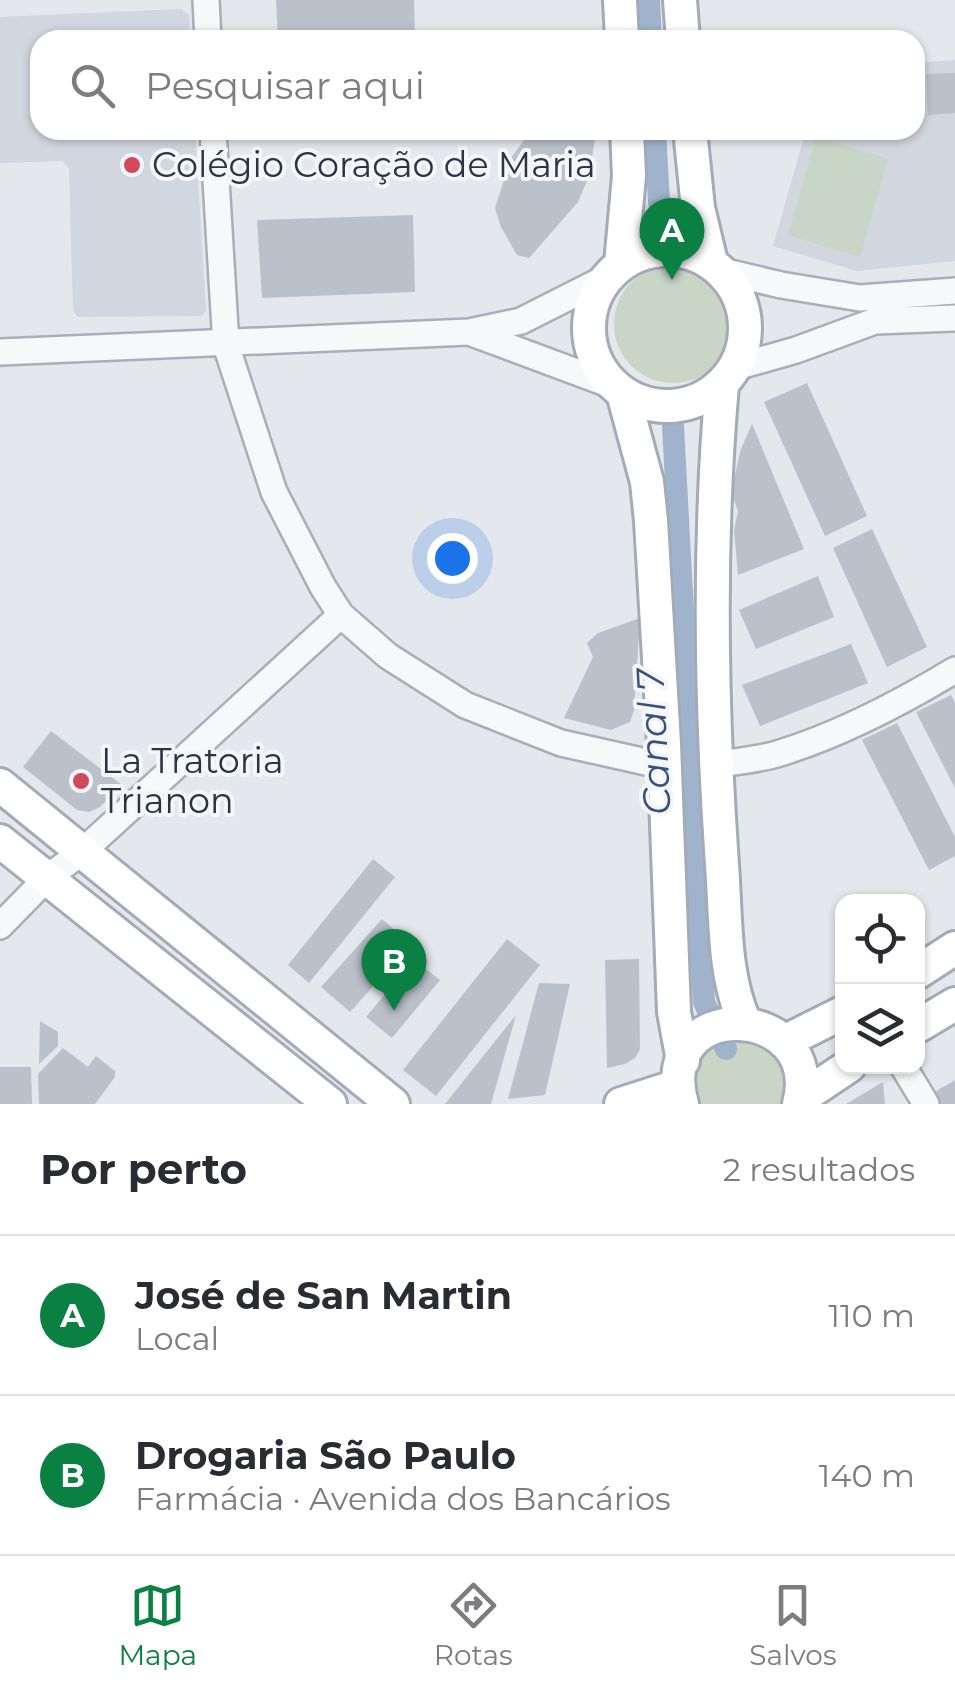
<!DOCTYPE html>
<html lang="pt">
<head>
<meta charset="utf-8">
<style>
  body { margin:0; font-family:Montserrat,sans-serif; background:#f2f2f3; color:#2b2b33 }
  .controls { position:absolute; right:30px; bottom:30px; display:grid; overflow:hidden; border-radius:20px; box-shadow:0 2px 8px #0004 }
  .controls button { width:90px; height:90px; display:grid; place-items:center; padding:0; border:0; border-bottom:2px solid #e1e1e2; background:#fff; color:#2b2b33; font:50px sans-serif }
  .you { position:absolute; left:452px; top:558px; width:35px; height:35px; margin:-25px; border:8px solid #fff; border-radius:50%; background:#1a73e8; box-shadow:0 0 0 15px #1a73e833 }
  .badge { display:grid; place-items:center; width:65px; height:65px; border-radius:50%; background:#0b8043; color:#fff; font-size:32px; font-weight:700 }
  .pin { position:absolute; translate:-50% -82px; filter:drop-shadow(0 2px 5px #0008) }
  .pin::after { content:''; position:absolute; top:52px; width:35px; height:30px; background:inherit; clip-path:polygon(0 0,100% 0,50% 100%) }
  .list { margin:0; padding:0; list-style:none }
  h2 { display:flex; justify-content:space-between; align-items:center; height:130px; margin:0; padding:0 40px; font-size:42px }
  h2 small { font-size:32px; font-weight:400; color:#7c7c81 }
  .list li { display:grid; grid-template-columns:65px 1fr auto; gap:30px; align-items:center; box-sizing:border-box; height:160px; padding:0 40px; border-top:2px solid #e1e1e2 }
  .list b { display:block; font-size:38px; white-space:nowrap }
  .list p { margin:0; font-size:32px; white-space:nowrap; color:#7c7c81 }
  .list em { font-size:32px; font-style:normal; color:#7c7c81 }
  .icon { flex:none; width:55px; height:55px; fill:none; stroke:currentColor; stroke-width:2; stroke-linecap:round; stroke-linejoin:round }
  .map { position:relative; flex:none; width:955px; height:1104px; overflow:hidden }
  .search { position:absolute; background:#fff; box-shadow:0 2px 8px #0004; left:30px; right:30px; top:30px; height:110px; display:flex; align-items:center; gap:25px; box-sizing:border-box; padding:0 35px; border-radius:30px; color:#7c7c81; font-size:38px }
  .sheet { height:450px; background:#fff }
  nav { display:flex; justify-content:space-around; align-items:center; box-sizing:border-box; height:140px; border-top:2px solid #e1e1e2; background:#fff; font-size:28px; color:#7c7c81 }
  nav a { display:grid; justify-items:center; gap:5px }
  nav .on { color:#0b8043 }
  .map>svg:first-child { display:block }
  .built { fill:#d2d6de }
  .green { fill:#c9d6c5 }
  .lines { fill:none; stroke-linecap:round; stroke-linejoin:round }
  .canal { stroke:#9fb4cc; stroke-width:22 }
  .building { fill:#bbc0ca }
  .minor-casing { stroke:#a9aeb7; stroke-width:30 }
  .major-casing { stroke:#a3abb8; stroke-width:38 }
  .minor { stroke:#f7f8fa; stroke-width:25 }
  .major { stroke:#fff; stroke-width:32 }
  .poi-dot { fill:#d1495b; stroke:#f4f6f9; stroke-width:4 }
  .labels { text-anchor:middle; stroke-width:8; stroke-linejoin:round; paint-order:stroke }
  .poi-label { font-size:35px; fill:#2b3445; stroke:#f4f6f9; text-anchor:start }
  .water-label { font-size:38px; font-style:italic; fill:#34527a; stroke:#f4f6f9 }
</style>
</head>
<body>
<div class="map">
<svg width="955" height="1104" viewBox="0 0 955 1104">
  <rect width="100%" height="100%" fill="#e4e7ec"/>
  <path class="built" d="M181,9L189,15L190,40H40V130H195L206,311L201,316L78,317L73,311L69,168L62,161L0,163V17Z
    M955,60V261L857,271L773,246L806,130H915V63Z"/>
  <path class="green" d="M816,137L888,159L860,257L788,235Z
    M614 324a59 59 0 1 1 118 0a59 59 0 1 1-118 0Z
    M752,1040C779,1054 789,1075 780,1104H694C689,1054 702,1041 752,1040Z"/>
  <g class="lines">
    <path class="canal" d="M649,0L651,40
      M655,130L659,202
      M673,426L704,1002L726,1049"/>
  </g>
  <path class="building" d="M276,0H414L415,40H278Z
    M955,73V113L928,115L926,74Z
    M535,130H595V139L589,176L578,202L529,258L517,255L501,227L495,208L511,158L529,133Z
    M413,215L415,292L262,298L257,220Z
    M807,383L867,516L825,536L764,402Z
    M752,424L804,549L738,575L734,530L738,511L731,492L741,449Z
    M872,529L927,647L887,667L833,548Z
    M818,576L834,617L756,649L739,610Z
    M640,618L634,710L630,722L611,730L564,718L593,657L587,643L598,633Z
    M851,644L868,683L760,726L742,685Z
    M951,695L955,703V788L916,712Z
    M897,723L955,837V856L929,870L862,740Z
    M51,731L122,785L100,807L89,812L77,810L23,767Z
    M373,859L395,877L309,983L288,965Z
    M382,919L411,944L350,1012L321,987Z
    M507,939L540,965L436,1096L403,1070Z
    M639,959L640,1049L635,1058L625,1064L607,1068L605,960Z
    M414,960L440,980L392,1038L366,1017Z
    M539,983L570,984L545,1095L508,1099Z
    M516,1015L491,1104H445Z
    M40,1021L58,1032V1046L39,1064Z
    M63,1048L88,1067L96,1056L115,1071V1077L95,1104H39L38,1074Z
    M0,1067H31L32,1104H0Z
    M955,1080V1104H940L933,1093Z
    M883,1082L885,1104H846Z"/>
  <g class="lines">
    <g class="minor-casing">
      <path id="minor" d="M206,0L208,40
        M213,130L226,345L274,492L323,587L341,615L388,656L465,705L561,743L664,766
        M722,271L781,285L860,298L955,291
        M469,332L614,386
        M0,352L469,332L521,321L606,278
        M736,367L796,350L875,321L955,318
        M715,765C735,761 757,760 777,754C840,735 899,704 955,670
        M0,926L47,878L83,851L341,615
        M903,1066L926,1104"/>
    </g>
    <g class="major-casing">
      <path id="major" d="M620,0L622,40
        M680,0L683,40
        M690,130L698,208L711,262
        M589 328a78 78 0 1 1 156 0a78 78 0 1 1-156 0Z
        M621,264L629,176L627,130
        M722,385C708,544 711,706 722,865C726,917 723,975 745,1023
        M623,393L647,482L651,521L664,744L674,1012L683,1061
        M0,785L393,1104
        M0,841L330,1104
        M918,972L955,948
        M918,1026L955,1004
        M784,1042L842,1013
        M801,1098L849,1066
        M621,1104L677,1086
        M682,1104C651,993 826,1002 799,1104"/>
    </g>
    <use href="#minor" class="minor"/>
    <use href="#major" class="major"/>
  </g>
  <g class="poi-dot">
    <circle cx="132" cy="165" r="10"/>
    <circle cx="81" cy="781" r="10"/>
  </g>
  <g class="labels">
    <g class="poi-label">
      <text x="152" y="177">Colégio Coração de Maria</text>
      <text x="101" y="773">La Tratoria<tspan x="101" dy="40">Trianon</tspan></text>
    </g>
    <g class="water-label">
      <text transform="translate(654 742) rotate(-93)" y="13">Canal 7</text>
    </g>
  </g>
</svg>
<div class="controls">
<button><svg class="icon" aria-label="locate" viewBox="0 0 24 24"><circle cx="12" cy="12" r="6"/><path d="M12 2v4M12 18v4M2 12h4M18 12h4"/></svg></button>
<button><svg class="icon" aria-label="layers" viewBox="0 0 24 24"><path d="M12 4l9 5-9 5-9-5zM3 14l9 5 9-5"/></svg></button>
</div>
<div class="you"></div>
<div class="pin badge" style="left:672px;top:280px">A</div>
<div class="pin badge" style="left:394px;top:1011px">B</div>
<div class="search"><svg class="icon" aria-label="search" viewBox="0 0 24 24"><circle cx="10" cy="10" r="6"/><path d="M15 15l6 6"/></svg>Pesquisar aqui</div>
</div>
<section class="sheet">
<h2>Por perto<small>2 resultados</small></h2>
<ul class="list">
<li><span class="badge">A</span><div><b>José de San Martin</b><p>Local</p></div><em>110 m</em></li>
<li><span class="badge">B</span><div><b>Drogaria São Paulo</b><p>Farmácia · Avenida dos Bancários</p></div><em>140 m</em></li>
</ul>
</section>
<nav>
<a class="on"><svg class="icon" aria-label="map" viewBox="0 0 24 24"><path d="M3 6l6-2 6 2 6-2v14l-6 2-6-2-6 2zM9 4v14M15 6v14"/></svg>Mapa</a>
<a><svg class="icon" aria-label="directions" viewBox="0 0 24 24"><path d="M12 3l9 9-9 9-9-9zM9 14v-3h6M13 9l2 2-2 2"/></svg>Rotas</a>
<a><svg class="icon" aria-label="saved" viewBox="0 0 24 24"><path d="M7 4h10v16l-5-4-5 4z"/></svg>Salvos</a>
</nav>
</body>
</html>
